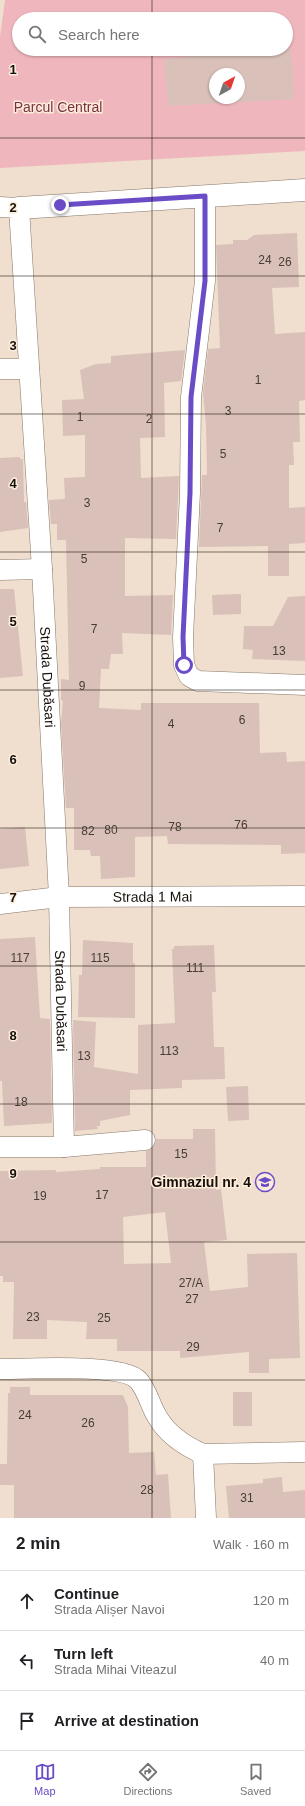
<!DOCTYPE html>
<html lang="en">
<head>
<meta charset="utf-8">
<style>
  body { margin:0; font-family:Helvetica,sans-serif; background:#f6f6f6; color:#202124 }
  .compass { position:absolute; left:209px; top:68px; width:36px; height:36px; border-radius:50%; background:#fff; box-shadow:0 1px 3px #0004; rotate:40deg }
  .stop { position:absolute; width:12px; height:12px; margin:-9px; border:3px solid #6a4dc6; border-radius:50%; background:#fff }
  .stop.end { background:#6a4dc6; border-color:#fff; box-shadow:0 1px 4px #0008 }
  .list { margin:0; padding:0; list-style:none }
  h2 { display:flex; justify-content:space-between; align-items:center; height:52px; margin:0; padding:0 16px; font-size:17px }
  h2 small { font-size:13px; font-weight:400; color:#757577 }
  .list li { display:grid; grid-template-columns:26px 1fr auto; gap:12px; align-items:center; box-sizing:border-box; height:60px; padding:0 16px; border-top:1px solid #e0e0e0 }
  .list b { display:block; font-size:15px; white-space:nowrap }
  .list p { margin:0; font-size:13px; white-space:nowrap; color:#757577 }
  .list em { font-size:13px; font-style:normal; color:#757577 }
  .icon { flex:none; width:22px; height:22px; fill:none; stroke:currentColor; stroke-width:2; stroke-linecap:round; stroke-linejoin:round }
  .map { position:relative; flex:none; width:305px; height:1518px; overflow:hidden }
  .search { position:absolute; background:#fff; box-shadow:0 1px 3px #0004; left:12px; right:12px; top:12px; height:44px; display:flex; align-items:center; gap:10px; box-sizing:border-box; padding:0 14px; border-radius:22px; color:#757577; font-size:15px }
  .sheet { height:232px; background:#fff }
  nav { display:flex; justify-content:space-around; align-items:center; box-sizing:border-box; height:56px; border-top:1px solid #e0e0e0; background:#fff; font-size:11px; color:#757577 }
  nav a { display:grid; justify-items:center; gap:2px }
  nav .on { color:#6a4dc6 }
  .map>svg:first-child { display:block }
  .green { fill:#efb7bd; fill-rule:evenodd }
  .building { fill:#d9c0b9; fill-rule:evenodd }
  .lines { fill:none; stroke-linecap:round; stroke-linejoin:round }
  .street-casing { stroke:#877768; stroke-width:21 }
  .secondary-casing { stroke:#877768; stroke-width:23 }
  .street { stroke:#fff; stroke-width:20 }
  .secondary { stroke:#fff; stroke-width:22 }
  .route { stroke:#6a4dc6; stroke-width:5 }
  .grid { fill:none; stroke:#16100a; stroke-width:1; stroke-opacity:0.55 }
  .labels { text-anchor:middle; stroke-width:3; stroke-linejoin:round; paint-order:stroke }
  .number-label { font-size:12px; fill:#473c36 }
  .park-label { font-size:14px; fill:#77313e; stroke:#feecdb }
  .street-label { font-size:14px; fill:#16100a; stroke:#feecdb }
  .poi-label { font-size:14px; font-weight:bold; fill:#16100a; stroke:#feecdb; text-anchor:end }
  .grid-label { font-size:13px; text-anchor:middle; font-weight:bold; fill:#16100a; stroke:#feecdb; stroke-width:3; stroke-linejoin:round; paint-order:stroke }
</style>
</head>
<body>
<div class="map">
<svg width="305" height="1518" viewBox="0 0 305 1518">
  <rect width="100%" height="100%" fill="#f0dfce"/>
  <path class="green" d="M5,0H305V151L0,168V37ZM19,19H286V49H19ZM215,74H239V98H215Z"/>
  <path class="building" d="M205,49H291L294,99L168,106L164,59L205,55ZM215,74H239V98H215Z
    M297,233L299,287L272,288L275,334L305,332V400L299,401L300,442H293L294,465H289V508L305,507V543L289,544V576H268V546L199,547L202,475H207L206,425L203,393L208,349L220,348L216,245L233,244V240H247L254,235Z
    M185,350L181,381L164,383L165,437L140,438L141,478L179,476L176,539L125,538V596L173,595L171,635L122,633L123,654H111L109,669H101L99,708L141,710V703H259L260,753L286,752L287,762L305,761V853L281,854V845L168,844L167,836L135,837V877L101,879L100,856H91L90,850H74V808H66L61,723L63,701L61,700V679L69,680L66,540H57V524H51L49,500L65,499L64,478L85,477V435L63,436L62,400L84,399L80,370L96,364L111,363V356Z
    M20,457V459H23L24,502H26L28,528L0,532V458Z
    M0,589H14L23,676L0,678Z
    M241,594V614L213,615L212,595Z
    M305,596V661L252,659L253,650L243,649L244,626H273L288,597Z
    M25,827L29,866L0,869V829Z
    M35,937L40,1018L50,1019L52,1123L4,1126L2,1081H0V939Z
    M83,940L133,943V963H135V1018L78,1017L79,975H82Z
    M214,945L216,992H212L214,1047H224L225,1079L182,1080V1088L130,1090V1115L100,1121V1126H97L98,1129L75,1131L73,1020L96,1022L94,1067L138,1074V1025L175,1023L172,949H174V946Z
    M248,1086L249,1120L228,1121L226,1087Z
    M193,1129H215L216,1190L221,1189L227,1240L204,1242L210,1291L248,1287L247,1254L297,1253L300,1358L269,1359V1373H249V1352L180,1358V1351H117V1339H86L87,1322L47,1320V1339H13L14,1282H3V1276H0V1171L56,1170V1172L100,1169V1167H146V1151L155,1145L156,1139H193ZM165,1212L171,1263L124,1264L123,1217Z
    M10,1387H30V1395H123L128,1407L129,1453L154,1452L156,1475L168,1474L171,1518H14V1485H0V1464H7L8,1393H10Z
    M233,1392H252V1426H233Z
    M282,1477L283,1492L305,1490V1518H229L226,1486L263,1483V1479Z"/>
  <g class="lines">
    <g class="street-casing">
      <g id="street">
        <path d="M205,196V281L191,397L190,493L183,637L184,665L189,676L198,681L305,685"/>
        <path id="s1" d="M0,207L19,208L42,569L59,897L64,1147"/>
        <path d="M0,369H29"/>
        <path d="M0,570L42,569"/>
        <path id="s2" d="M0,904L59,897L305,896"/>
        <path d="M0,1147H64L145,1140"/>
        <path d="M0,1369C26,1369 122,1363 138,1380C148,1391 150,1406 158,1418C168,1435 185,1446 203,1454L305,1452"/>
        <path d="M203,1454L206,1518"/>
      </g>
    </g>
    <g class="secondary-casing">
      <path id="secondary" d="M19,208L305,190"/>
    </g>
    <use href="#street" class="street"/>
    <use href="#secondary" class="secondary"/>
  </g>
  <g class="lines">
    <path class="route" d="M60,205L205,196V281L191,397L190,493L183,637L184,665"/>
  </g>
  <path class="grid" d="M152,0V19M152,49V1518M0,138H305M0,276H305M0,414H305M0,552H305M0,690H305M0,828H305M0,966H305M0,1104H305M0,1242H305M0,1380H305"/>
  <defs>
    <g id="school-ring" transform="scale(1)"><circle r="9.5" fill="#feecdb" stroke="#6a4dc6" stroke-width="1.5"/><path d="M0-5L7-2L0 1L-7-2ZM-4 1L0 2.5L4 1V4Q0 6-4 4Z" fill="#6a4dc6"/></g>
  </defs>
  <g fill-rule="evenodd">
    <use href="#school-ring" x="265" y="1182"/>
  </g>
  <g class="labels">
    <g class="number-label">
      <text x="265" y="264">24</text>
      <text x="285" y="266">26</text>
      <text x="258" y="384">1</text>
      <text x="228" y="415">3</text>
      <text x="80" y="421">1</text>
      <text x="149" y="423">2</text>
      <text x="223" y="458">5</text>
      <text x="87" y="507">3</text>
      <text x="220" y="532">7</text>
      <text x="84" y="563">5</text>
      <text x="94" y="633">7</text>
      <text x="279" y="655">13</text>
      <text x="82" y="690">9</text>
      <text x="242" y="724">6</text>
      <text x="171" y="728">4</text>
      <text x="241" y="829">76</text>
      <text x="175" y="831">78</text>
      <text x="111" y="834">80</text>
      <text x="88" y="835">82</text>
      <text x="20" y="962">117</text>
      <text x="100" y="962">115</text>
      <text x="195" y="972">111</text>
      <text x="169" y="1055">113</text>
      <text x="84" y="1060">13</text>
      <text x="21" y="1106">18</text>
      <text x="181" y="1158">15</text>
      <text x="102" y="1199">17</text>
      <text x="40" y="1200">19</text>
      <text x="191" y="1287">27/A</text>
      <text x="192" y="1303">27</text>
      <text x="33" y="1321">23</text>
      <text x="104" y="1322">25</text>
      <text x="193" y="1351">29</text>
      <text x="25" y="1419">24</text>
      <text x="88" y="1427">26</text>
      <text x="147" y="1494">28</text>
      <text x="247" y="1502">31</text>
    </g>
    <g class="park-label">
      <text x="58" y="112">Parcul Central</text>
    </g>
    <g class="street-label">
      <text dy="5" stroke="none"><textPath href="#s1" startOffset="489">Strada Dubăsari</textPath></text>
      <text dy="5" stroke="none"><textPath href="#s2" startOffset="153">Strada 1 Mai</textPath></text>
      <text dy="5" stroke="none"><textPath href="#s1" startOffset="813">Strada Dubăsari</textPath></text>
    </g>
    <g class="poi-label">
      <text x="251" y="1187">Gimnaziul nr. 4</text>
    </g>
  </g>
  <g class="grid-label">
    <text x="13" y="74">1</text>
    <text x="13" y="212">2</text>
    <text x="13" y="350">3</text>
    <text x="13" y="488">4</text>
    <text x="13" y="626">5</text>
    <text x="13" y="764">6</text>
    <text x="13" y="902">7</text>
    <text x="13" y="1040">8</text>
    <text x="13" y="1178">9</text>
  </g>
</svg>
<svg class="compass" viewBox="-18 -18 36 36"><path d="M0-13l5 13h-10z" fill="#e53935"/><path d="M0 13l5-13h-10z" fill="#757577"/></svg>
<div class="stop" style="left:184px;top:665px"></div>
<div class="stop end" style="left:60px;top:205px"></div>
<div class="search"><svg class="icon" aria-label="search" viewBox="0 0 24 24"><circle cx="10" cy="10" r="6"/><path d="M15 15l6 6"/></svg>Search here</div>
</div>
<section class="sheet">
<h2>2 min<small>Walk · 160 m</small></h2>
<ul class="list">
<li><svg class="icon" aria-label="ahead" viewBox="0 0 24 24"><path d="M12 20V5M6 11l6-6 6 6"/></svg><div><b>Continue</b><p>Strada Alișer Navoi</p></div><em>120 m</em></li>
<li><svg class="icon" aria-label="left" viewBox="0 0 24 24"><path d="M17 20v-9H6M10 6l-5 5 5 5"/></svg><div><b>Turn left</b><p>Strada Mihai Viteazul</p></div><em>40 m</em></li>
<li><svg class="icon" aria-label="arrive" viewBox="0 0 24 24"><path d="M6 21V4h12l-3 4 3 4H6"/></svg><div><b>Arrive at destination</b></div></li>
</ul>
</section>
<nav>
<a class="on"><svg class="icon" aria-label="map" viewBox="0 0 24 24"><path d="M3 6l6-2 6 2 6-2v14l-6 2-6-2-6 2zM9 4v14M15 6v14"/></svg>Map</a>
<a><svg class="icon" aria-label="directions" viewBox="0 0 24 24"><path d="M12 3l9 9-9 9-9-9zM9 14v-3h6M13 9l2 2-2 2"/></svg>Directions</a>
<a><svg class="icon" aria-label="saved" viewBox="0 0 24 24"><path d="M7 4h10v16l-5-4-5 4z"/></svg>Saved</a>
</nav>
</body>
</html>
